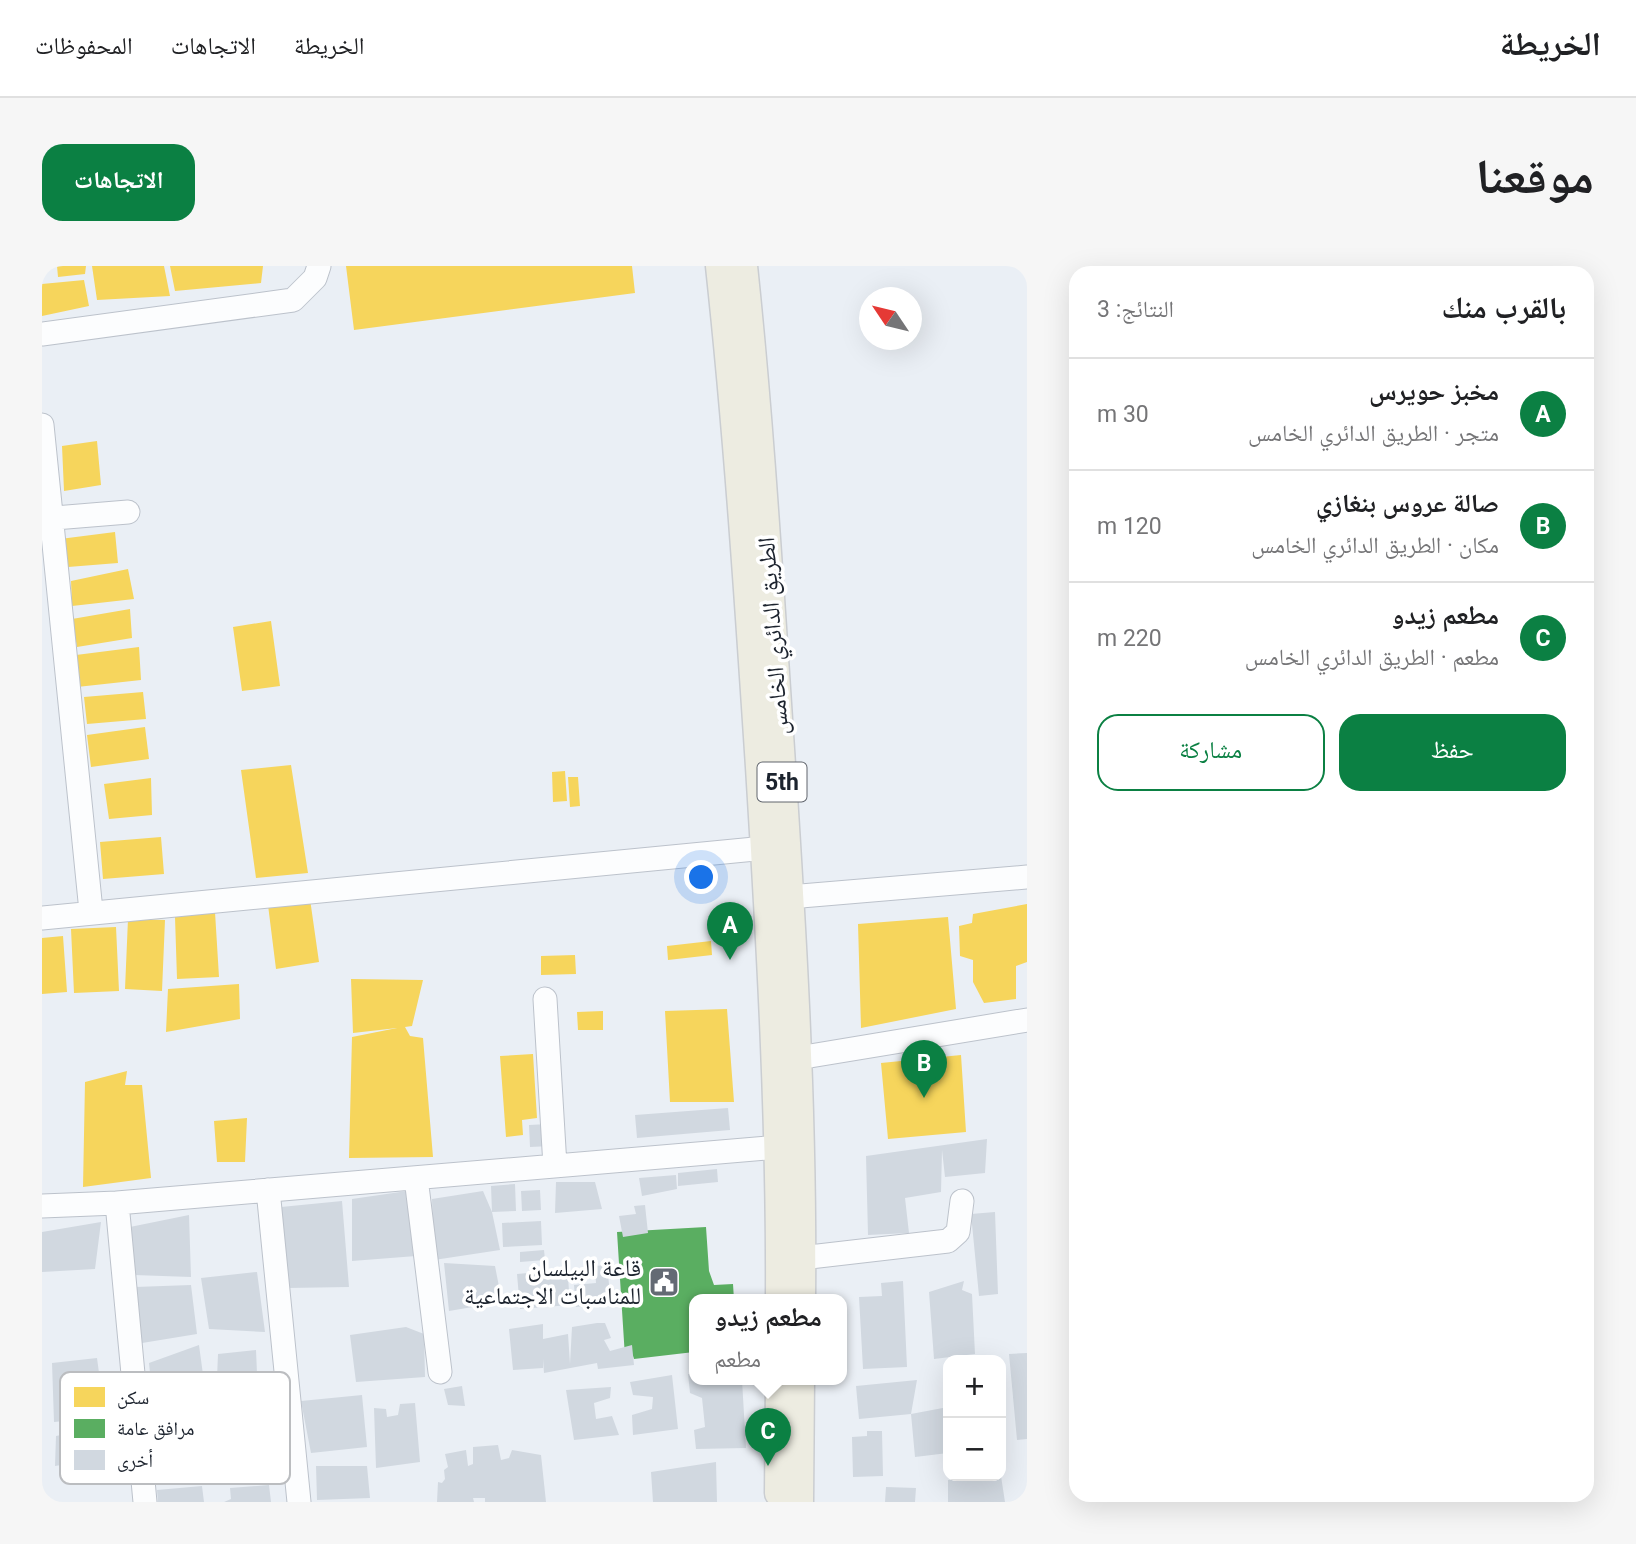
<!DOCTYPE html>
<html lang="ar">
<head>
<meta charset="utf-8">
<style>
  body { margin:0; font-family:Roboto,"Noto Naskh Arabic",sans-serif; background:#f6f6f6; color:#202124; direction:rtl }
  .controls { position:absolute; right:21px; bottom:21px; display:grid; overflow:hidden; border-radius:14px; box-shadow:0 7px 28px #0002 }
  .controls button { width:63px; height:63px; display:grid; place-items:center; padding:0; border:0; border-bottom:2px solid #e0e0e0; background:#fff; color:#202124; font:35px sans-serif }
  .compass { position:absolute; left:817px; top:21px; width:63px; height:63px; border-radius:50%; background:#fff; box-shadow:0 7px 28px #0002; rotate:305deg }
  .you { position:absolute; left:660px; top:612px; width:24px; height:24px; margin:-18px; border:5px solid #fff; border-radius:50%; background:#1a73e8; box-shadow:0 0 0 10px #1a73e833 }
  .badge { display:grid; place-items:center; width:46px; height:46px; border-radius:50%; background:#0b8043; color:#fff; font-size:23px; font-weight:700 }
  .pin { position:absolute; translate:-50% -58px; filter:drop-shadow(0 2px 4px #0008) }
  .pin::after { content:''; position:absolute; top:37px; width:24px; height:21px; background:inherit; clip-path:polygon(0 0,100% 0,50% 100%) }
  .popup { position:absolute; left:647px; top:1028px; width:158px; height:91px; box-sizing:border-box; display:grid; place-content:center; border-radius:14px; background:#fff; filter:drop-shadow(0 2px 5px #0005); font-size:23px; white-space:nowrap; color:#757577 }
  .popup b { font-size:26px; color:#202124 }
  .popup::after { content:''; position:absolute; left:50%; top:100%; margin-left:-14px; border:14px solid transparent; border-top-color:#fff }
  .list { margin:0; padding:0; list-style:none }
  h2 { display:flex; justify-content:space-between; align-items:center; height:91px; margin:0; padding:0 28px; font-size:30px }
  h2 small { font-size:23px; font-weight:400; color:#757577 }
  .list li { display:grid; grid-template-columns:46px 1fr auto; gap:21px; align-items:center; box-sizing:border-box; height:112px; padding:0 28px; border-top:2px solid #e0e0e0 }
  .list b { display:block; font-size:26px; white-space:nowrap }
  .list p { margin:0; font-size:23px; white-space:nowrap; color:#757577 }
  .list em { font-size:23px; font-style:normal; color:#757577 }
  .actions { display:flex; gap:14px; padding:21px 28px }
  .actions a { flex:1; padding:16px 0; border:2px solid #0b8043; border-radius:21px; text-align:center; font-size:24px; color:#0b8043 }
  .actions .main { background:#0b8043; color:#fff }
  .map { position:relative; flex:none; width:985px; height:1236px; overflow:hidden; direction:ltr; border-radius:21px }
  header { display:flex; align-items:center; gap:42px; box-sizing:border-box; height:98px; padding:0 35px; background:#fff; border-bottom:2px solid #e0e0e0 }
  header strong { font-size:33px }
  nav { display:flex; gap:38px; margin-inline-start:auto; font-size:24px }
  .intro { display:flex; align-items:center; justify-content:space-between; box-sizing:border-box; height:168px; padding:0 42px }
  h1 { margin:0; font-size:49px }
  .button { padding:18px 32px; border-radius:21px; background:#0b8043; color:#fff; font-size:24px; font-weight:700 }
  main { display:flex; gap:42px; padding:0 42px }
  aside { flex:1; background:#fff; border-radius:21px; box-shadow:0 7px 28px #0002 }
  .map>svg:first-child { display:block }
  .homes { fill:#f6d55c }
  .public { fill:#5aae61 }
  .building { fill:#d1d8e0 }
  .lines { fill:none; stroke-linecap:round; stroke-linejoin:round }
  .minor-casing { stroke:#bcc2cb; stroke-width:25 }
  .major-casing { stroke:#cacdd1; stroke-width:31 }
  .minor { stroke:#fcfdfe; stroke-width:23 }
  .major { stroke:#edece1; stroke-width:28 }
  .labels { text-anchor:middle; stroke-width:7; stroke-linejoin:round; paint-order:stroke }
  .shield { fill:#fff; stroke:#60656d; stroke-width:2 }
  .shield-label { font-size:23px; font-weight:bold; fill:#1c232e }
  .street-label { font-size:24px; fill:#1c232e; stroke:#fff }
  .poi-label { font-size:24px; fill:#1c232e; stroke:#fff; text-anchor:end }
  .key { fill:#fff; stroke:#bbbdc0; stroke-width:2 }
  .key-label { font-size:19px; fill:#1c232e }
</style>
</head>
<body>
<header>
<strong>الخريطة</strong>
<nav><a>الخريطة</a><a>الاتجاهات</a><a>المحفوظات</a></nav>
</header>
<div class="intro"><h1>موقعنا</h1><a class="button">الاتجاهات</a></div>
<main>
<aside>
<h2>بالقرب منك<small>النتائج: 3</small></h2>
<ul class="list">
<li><span class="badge">A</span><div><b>مخبز حويرس</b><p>متجر · الطريق الدائري الخامس</p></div><em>30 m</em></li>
<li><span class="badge">B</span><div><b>صالة عروس بنغازي</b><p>مكان · الطريق الدائري الخامس</p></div><em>120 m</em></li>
<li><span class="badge">C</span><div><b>مطعم زيدو</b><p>مطعم · الطريق الدائري الخامس</p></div><em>220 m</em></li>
</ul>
<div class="actions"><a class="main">حفظ</a><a>مشاركة</a></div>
</aside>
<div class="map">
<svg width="985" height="1236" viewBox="0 0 985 1236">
  <rect width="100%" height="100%" fill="#eaeff5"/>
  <path class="homes" d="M15,0H44L43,8L16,11Z
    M50,0H122L128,30L55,34Z
    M128,0H221L219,17L133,25Z
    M304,0H590L593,27L312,64Z
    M42,14L47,40L0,50V18Z
    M55,175L59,219L22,225L20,180Z
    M73,266L76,297L26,301L18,273Z
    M86,303L92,333L30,340L29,315Z
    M88,343L90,372L35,381L30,353Z
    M229,355L238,420L200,425L191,361Z
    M97,381L99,414L35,421L34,389Z
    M101,426L104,453L45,458L42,431Z
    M103,461L107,493L49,501L45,469Z
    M249,499L266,607L214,612L199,504Z
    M523,505L525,535L511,536L510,506Z
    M526,511H536L538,540L528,541Z
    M109,512L110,549L67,553L62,518Z
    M119,571L122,608L61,613L58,576Z
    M268,633L277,696L234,703L226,639Z
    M985,638V696L974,700V733L942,737L931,716V694L918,690L917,660L930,657L931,648Z
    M173,646L177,711L135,713L133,651Z
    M906,651L914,743L819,762L816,658Z
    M86,653L123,654L120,725L83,723Z
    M74,661L77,725L32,727L29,663Z
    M21,670L25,726L0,728V672Z
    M669,675L670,689L626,694L625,680Z
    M533,689L534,708L499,709V690Z
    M309,713L381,714L370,760L363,761L368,770L381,772L391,891L307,892L310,771L355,762L311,767Z
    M197,718L198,753L124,766L126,723Z
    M685,743L692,836H628L623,745Z
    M561,745V764H536L535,746Z
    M491,788L495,852L480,854L481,869L464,871L458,790Z
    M919,789L924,866L846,873L839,797Z
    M85,805L83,819H100L109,912L41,921L43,816Z
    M205,852L203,896H175L172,855Z"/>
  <path class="public" d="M664,961L667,1005L672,1019L691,1018L692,1034H652V1086L592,1093L591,1090L583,1091L575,966Z"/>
  <path class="building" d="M686,842L688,864L595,872L593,849Z
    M506,858L508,880L488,881L487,859Z
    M945,873L943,907L903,911L900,884L899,926L863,932L867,967L826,969L824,890Z
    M675,903L676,916L636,920V907Z
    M634,909L635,923L600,930L597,912Z
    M514,916H553L560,943L513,947Z
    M473,918L474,945L450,946L449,920Z
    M498,924L499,944L480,945L479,925Z
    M365,925L374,990L310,995V933Z
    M441,925L450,946L458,984L392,994L390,933Z
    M300,935L307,1021L246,1022L239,941Z
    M603,939L606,967L581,971L577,950L594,948L592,940Z
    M953,946L956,1028L937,1030L929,948Z
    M147,949L149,1011L92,1009L83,962Z
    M499,955L500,979L461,981L460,957Z
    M59,956L53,1003L0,1006V966Z
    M502,984L503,994L478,996V986Z
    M402,997L453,1000L460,1036L407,1045Z
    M565,999L569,1037L534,1041L532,1019L554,1017L553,1000Z
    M507,1005L526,1011L528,1039L478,1043L475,1008Z
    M215,1006L223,1066L167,1063L159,1012Z
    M861,1015L865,1101L821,1103L817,1031L840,1030L839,1017Z
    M922,1015L920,1024L930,1028L933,1088L892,1093L887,1026Z
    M149,1019L155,1068L94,1078L93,1021Z
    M555,1057H563L569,1072L562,1074L568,1085L590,1079L592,1099L556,1103L555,1097L502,1107L501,1093V1102L471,1104L467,1063L501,1058V1073L526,1068L528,1098L530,1061Z
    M364,1061L382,1068L383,1111L314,1116L308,1069Z
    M157,1079L162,1116L143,1120L142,1134L111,1136L107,1097Z
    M214,1084L216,1131L174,1135L176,1088Z
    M985,1087V1173L975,1174L967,1088Z
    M55,1092L63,1151L12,1156L10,1097Z
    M646,1108H652V1114H700L704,1182L654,1183L652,1164L663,1161L660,1132L648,1127Z
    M630,1109L636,1163L591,1169L590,1149L610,1143L611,1131L591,1129L588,1116Z
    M875,1114L869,1148L817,1153L814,1120Z
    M420,1120L423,1140L406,1139L402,1123Z
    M569,1121L568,1132L552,1137L554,1153L570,1150L577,1169L532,1174L524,1124Z
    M163,1126L162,1146L150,1148L147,1128Z
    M320,1129L325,1181L269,1187L259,1135Z
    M373,1137L378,1196L334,1202L332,1142L344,1143L345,1151L356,1149L358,1138Z
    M906,1141V1187L873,1191L869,1148Z
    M62,1158L68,1191L13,1200L14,1170L24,1168L25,1162Z
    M219,1159L220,1173L224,1175L225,1184L175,1191L174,1182L182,1178L181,1160Z
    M166,1160L168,1176L160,1177L161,1188L131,1190V1197L118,1198L116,1172L135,1175L134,1162Z
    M825,1165H840L841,1210L811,1211L810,1171L825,1170Z
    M456,1179L459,1194L467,1192L470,1184L499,1189L504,1236H443V1232H431L432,1236H395L396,1216L400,1217L403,1213L402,1204L406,1201L403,1188L424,1184L426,1200L431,1198V1181Z
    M674,1196L675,1236H611L609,1206Z
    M274,1200H325L328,1232L275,1234Z
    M959,1210L963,1236H906V1214Z
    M227,1219L229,1236H182L189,1233L188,1222Z
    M160,1220L162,1236H116L115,1224Z
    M844,1221L874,1222L873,1236H843Z"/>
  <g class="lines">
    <g class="minor-casing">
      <path id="minor" d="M0,68L251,34L273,12L277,0
        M0,159L49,645
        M0,253L86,246
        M747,631L985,611
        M0,652L723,582
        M503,733L513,900
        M756,792L985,754
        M374,912L398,1106
        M226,924L257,1236
        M75,937L103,1236
        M0,940L75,937L737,881
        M759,992L906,975L916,966L920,935"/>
    </g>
    <g class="major-casing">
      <path id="major" d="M678,0C696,166 707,333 718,501C729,678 739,856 738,1034
        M701,0C717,151 726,302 736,453C749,647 761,840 759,1034
        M737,1227L738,1114
        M757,1236L758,1114"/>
    </g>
    <use href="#minor" class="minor"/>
    <use href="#major" class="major"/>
  </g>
  <defs>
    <g id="civic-square" transform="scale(1.575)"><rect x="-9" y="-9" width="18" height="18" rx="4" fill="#646a74" stroke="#fff"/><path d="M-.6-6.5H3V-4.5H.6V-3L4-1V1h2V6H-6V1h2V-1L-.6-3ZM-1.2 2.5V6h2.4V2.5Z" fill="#fff"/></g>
  </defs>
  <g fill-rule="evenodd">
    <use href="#civic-square" x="622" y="1016"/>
  </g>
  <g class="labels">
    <rect class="shield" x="715.5" y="496.5" width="49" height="39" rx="5"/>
    <g class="shield-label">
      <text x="740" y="524">5th</text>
    </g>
    <g class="street-label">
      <text transform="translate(731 370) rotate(-94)" y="8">الطريق الدائري الخامس</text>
    </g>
    <g class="poi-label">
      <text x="599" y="1010">قاعة البيلسان<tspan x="599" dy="28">للمناسبات الاجتماعية</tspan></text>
    </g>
  </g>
  <rect x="18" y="1106" width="230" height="112" rx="10" class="key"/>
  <rect x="32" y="1121" width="31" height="20" fill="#f6d55c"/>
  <rect x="32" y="1153" width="31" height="19" fill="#5aae61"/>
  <rect x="32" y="1184" width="31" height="20" fill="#d1d8e0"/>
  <g class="key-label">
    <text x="75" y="1138">سكن</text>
    <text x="75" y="1169">مرافق عامة</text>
    <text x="75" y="1201">أخرى</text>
  </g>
</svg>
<div class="controls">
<button>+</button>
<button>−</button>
</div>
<svg class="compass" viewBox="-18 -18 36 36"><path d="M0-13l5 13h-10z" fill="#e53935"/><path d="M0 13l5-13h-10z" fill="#757577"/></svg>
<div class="you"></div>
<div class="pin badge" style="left:688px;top:694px">A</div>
<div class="pin badge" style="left:882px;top:832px">B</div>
<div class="pin badge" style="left:726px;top:1200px">C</div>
<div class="popup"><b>مطعم زيدو</b>مطعم</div>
</div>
</main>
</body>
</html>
